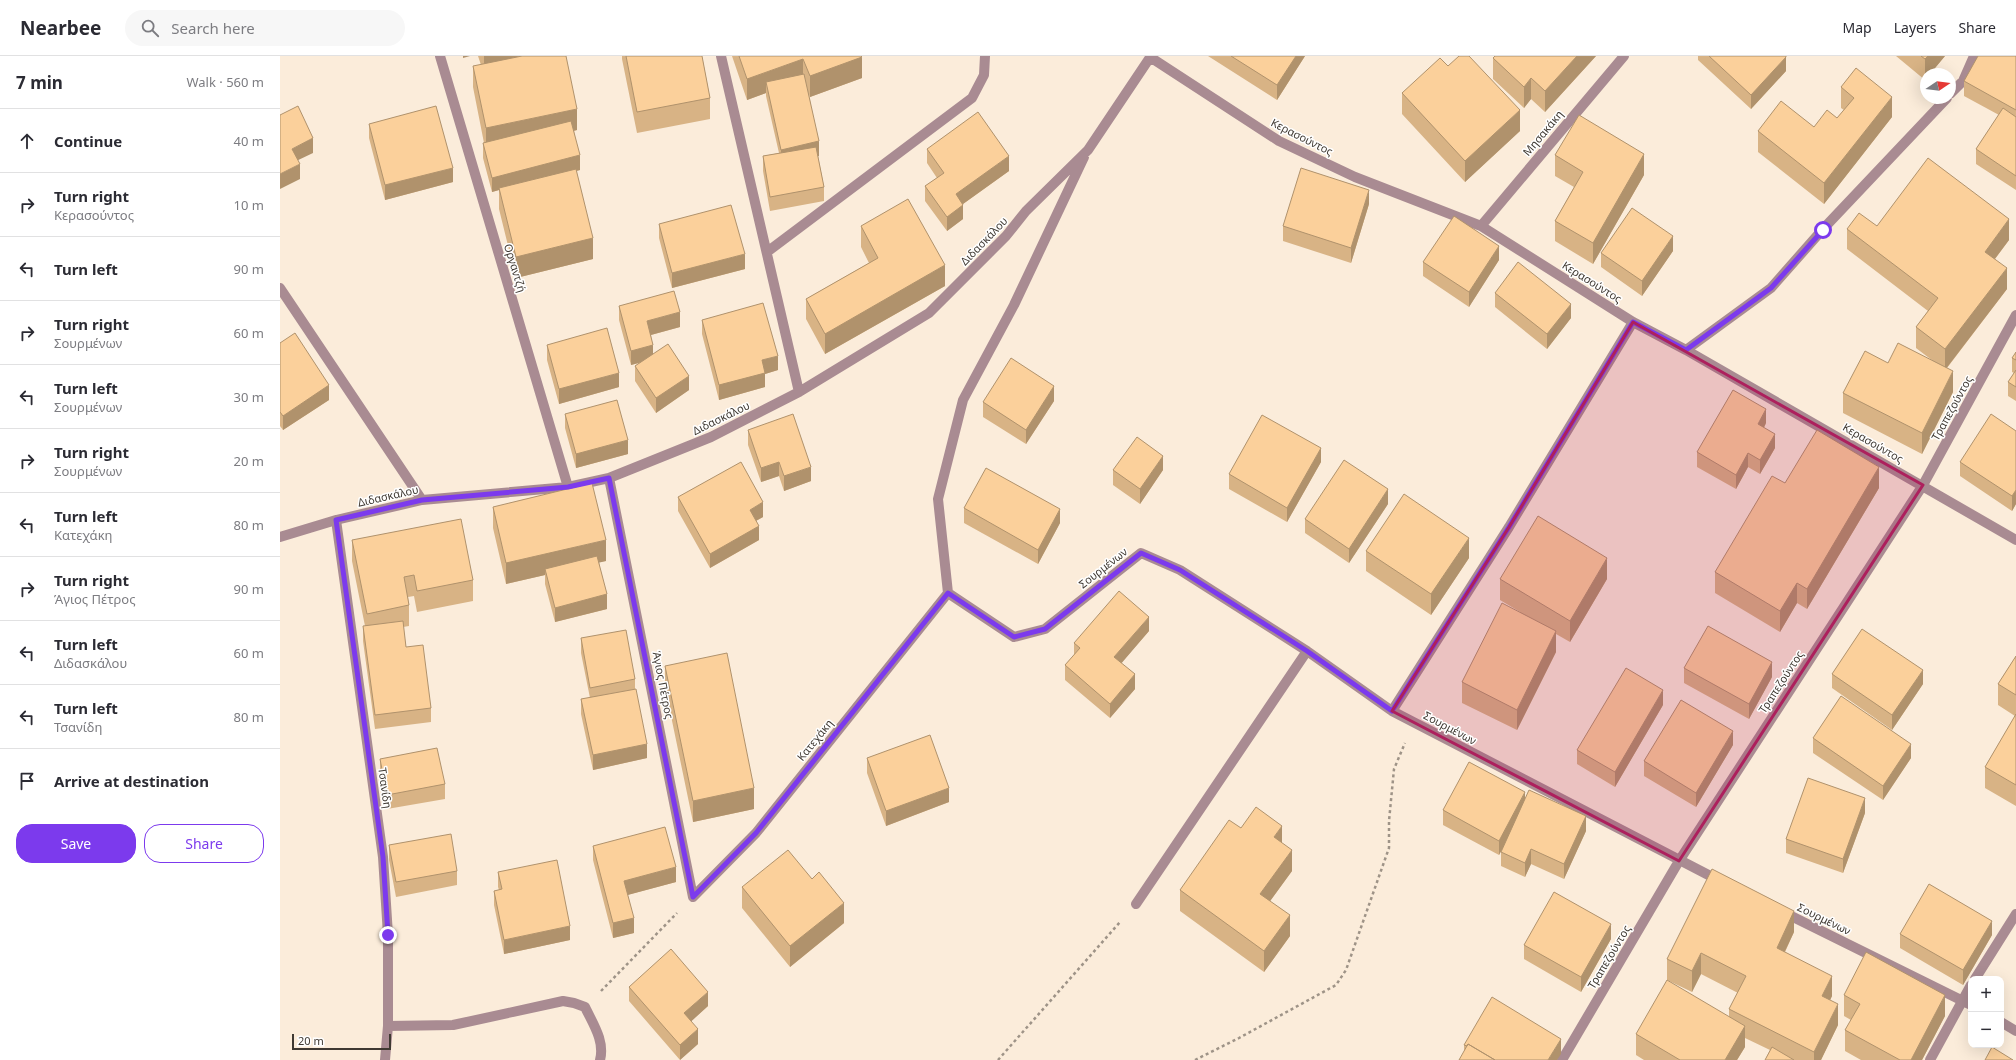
<!DOCTYPE html>
<html lang="en">
<head>
<meta charset="utf-8">
<style>
  body { margin:0; font-family:"Noto Sans",sans-serif; background:#f7f7f7; color:#2b2b33 }
  .controls { position:absolute; right:12px; bottom:12px; display:grid; overflow:hidden; border-radius:8px; box-shadow:0 4px 16px #0002 }
  .controls button { width:36px; height:36px; display:grid; place-items:center; padding:0; border:0; border-bottom:1px solid #e1e1e2; background:#fff; color:#2b2b33; font:20px sans-serif }
  .compass { position:absolute; left:1640px; top:12px; width:36px; height:36px; border-radius:50%; background:#fff; box-shadow:0 4px 16px #0002; rotate:77deg }
  .scale { position:absolute; left:12px; bottom:10px; width:99px; box-sizing:border-box; padding-left:4px; border:2px solid #3f3932; border-top:0; font-size:11px; line-height:14px; white-space:nowrap; color:#3f3932; -webkit-text-stroke:3px #fff; paint-order:stroke }
  .stop { position:absolute; width:12px; height:12px; margin:-9px; border:3px solid #7c3aed; border-radius:50%; background:#fff }
  .stop.end { background:#7c3aed; border-color:#fff; box-shadow:0 1px 4px #0008 }
  .list { margin:0; padding:0; list-style:none }
  h2 { display:flex; justify-content:space-between; align-items:center; height:52px; margin:0; padding:0 16px; font-size:17px }
  h2 small { font-size:13px; font-weight:400; color:#7c7c81 }
  .list li { display:grid; grid-template-columns:26px 1fr auto; gap:12px; align-items:center; box-sizing:border-box; height:64px; padding:0 16px; border-top:1px solid #e1e1e2 }
  .list b { display:block; font-size:15px; white-space:nowrap }
  .list p { margin:0; font-size:13px; white-space:nowrap; color:#7c7c81 }
  .list em { font-size:13px; font-style:normal; color:#7c7c81 }
  .actions { display:flex; gap:8px; padding:12px 16px }
  .actions a { flex:1; padding:9px 0; border:1px solid #7c3aed; border-radius:16px; text-align:center; font-size:14px; color:#7c3aed }
  .actions .main { background:#7c3aed; color:#fff }
  .icon { flex:none; width:22px; height:22px; fill:none; stroke:currentColor; stroke-width:2; stroke-linecap:round; stroke-linejoin:round }
  .map { position:relative; flex:none; width:1736px; height:1004px; overflow:hidden }
  header { display:flex; align-items:center; gap:24px; box-sizing:border-box; height:56px; padding:0 20px; background:#fff; border-bottom:1px solid #e1e1e2 }
  header strong { font-size:19px }
  nav { display:flex; gap:22px; margin-inline-start:auto; font-size:14px }
  .search { width:280px; height:36px; background:#f7f7f7; display:flex; align-items:center; gap:10px; box-sizing:border-box; padding:0 14px; border-radius:22px; color:#7c7c81; font-size:15px }
  main { display:flex }
  aside { flex:1; background:#fff }
  .map>svg:first-child { display:block }
  .lines { fill:none; stroke-linecap:round; stroke-linejoin:round }
  .path { stroke:#9e9387; stroke-width:2.5; stroke-dasharray:3 3; stroke-linecap:butt }
  .minor { stroke:#a98b92; stroke-width:10 }
  .wall { fill:#d8b385 }
  .shaded-wall { fill:#b0926c }
  .building { fill:#fbd09b; stroke:#b0926c }
  .route { stroke:#7c3aed; stroke-width:5 }
  .marked { fill:#ad205d; fill-opacity:0.2; stroke:#ad205d; stroke-width:3; stroke-linejoin:round }
  .labels { text-anchor:middle; stroke-width:3; stroke-linejoin:round; paint-order:stroke }
  .street-label { font-size:11px; fill:#3f3932; stroke:#fff }
</style>
</head>
<body>
<header>
<strong>Nearbee</strong>
<div class="search"><svg class="icon" aria-label="search" viewBox="0 0 24 24"><circle cx="10" cy="10" r="6"/><path d="M15 15l6 6"/></svg>Search here</div>
<nav><a>Map</a><a>Layers</a><a>Share</a></nav>
</header>
<main>
<aside>
<h2>7 min<small>Walk · 560 m</small></h2>
<ul class="list">
<li><svg class="icon" aria-label="ahead" viewBox="0 0 24 24"><path d="M12 20V5M6 11l6-6 6 6"/></svg><div><b>Continue</b></div><em>40 m</em></li>
<li><svg class="icon" aria-label="right" viewBox="0 0 24 24"><path d="M7 20v-9h11M14 6l5 5-5 5"/></svg><div><b>Turn right</b><p>Κερασούντος</p></div><em>10 m</em></li>
<li><svg class="icon" aria-label="left" viewBox="0 0 24 24"><path d="M17 20v-9H6M10 6l-5 5 5 5"/></svg><div><b>Turn left</b></div><em>90 m</em></li>
<li><svg class="icon" aria-label="right" viewBox="0 0 24 24"><path d="M7 20v-9h11M14 6l5 5-5 5"/></svg><div><b>Turn right</b><p>Σουρμένων</p></div><em>60 m</em></li>
<li><svg class="icon" aria-label="left" viewBox="0 0 24 24"><path d="M17 20v-9H6M10 6l-5 5 5 5"/></svg><div><b>Turn left</b><p>Σουρμένων</p></div><em>30 m</em></li>
<li><svg class="icon" aria-label="right" viewBox="0 0 24 24"><path d="M7 20v-9h11M14 6l5 5-5 5"/></svg><div><b>Turn right</b><p>Σουρμένων</p></div><em>20 m</em></li>
<li><svg class="icon" aria-label="left" viewBox="0 0 24 24"><path d="M17 20v-9H6M10 6l-5 5 5 5"/></svg><div><b>Turn left</b><p>Κατεχάκη</p></div><em>80 m</em></li>
<li><svg class="icon" aria-label="right" viewBox="0 0 24 24"><path d="M7 20v-9h11M14 6l5 5-5 5"/></svg><div><b>Turn right</b><p>Άγιος Πέτρος</p></div><em>90 m</em></li>
<li><svg class="icon" aria-label="left" viewBox="0 0 24 24"><path d="M17 20v-9H6M10 6l-5 5 5 5"/></svg><div><b>Turn left</b><p>Διδασκάλου</p></div><em>60 m</em></li>
<li><svg class="icon" aria-label="left" viewBox="0 0 24 24"><path d="M17 20v-9H6M10 6l-5 5 5 5"/></svg><div><b>Turn left</b><p>Τσανίδη</p></div><em>80 m</em></li>
<li><svg class="icon" aria-label="arrive" viewBox="0 0 24 24"><path d="M6 21V4h12l-3 4 3 4H6"/></svg><div><b>Arrive at destination</b></div></li>
</ul>
<div class="actions"><a class="main">Save</a><a>Share</a></div>
</aside>
<div class="map">
<svg width="1736" height="1004" viewBox="0 0 1736 1004">
  <rect width="100%" height="100%" fill="#fbecda"/>
  <g class="lines">
    <path class="path" d="M321,935L397,857
      M718,1004L841,865
      M915,1004L959,982L1056,929L1066,914L1109,792V765L1114,713L1125,687"/>
    <path class="minor" d="M160,0L288,431
      M441,0L519,336
      M870,1L999,85L1075,121L1201,170L1353,266L1406,294L1736,484
      M1670,38L1683,25L1694,0
      M1201,170L1344,0
      M487,196L692,42L704,19L705,0
      M0,232L142,444
      M1406,294L1491,232L1543,173L1667,42
      M329,422L413,841
      M56,464L103,801L108,879V970L105,1004
      M0,481L56,464L142,444L288,431L329,422L431,381L519,336L649,257L726,180L746,155L808,94L871,0
      M668,537L734,581L765,573L861,497L900,514L1027,595L1112,655L1442,826
      M668,537L658,443L683,344L734,249L804,101
      M1112,655L1229,471L1353,266
      M413,841L476,777L668,537
      M856,848L1027,595
      M1503,856L1691,949
      M1695,923L1736,858
      M1721,966L1736,975
      M108,970L173,969L283,945L294,947L305,951C313,968 325,985 320,1004
      M1282,1004L1399,805L1643,429L1736,259
      M1650,1004L1691,929"/>
  </g>
  <path class="wall" d="M198,0H286L297,74L294,75L300,114L296,115L313,203L236,222L219,153V134L212,136L203,102V87H204L193,31V10L201,9Z
    M342,0H422L430,42V63L357,77L342,3Z
    M452,0H581L582,22L530,41L529,38L539,100H538L544,131V145L490,155L483,115V100L499,97L486,40V37L467,44Z
    M928,0H1025L997,44Z
    M1215,0H1316L1265,56L1251,43L1244,52L1213,23V2Z
    M1418,0H1506V15L1471,53L1418,4Z
    M1616,0H1665L1645,24Z
    M1736,0V134L1696,108V93L1719,59L1684,40V25Z
    M1168,10L1240,75L1185,126L1122,58V37Z
    M1561,31L1612,61L1544,148L1478,96V75L1534,71L1557,62L1564,54L1561,52Z
    M89,68L173,126L105,144L89,82Z
    M647,93L729,115L683,148V163L667,175L645,145V130L657,122L647,107Z
    M1275,99L1364,119L1313,208L1275,185V165L1294,131L1275,120Z
    M1089,148L1071,207L1003,185V170Z
    M379,168L465,213L392,232L379,182Z
    M581,170L665,230L545,298L526,263V243L589,207L581,191Z
    M1597,170L1729,184L1715,203L1727,233L1667,312L1673,336L1642,398L1563,357V337L1608,307L1653,305L1636,292V271L1648,255L1567,193V173Z
    M1393,195L1362,240L1321,211V197Z
    M1219,204L1189,251L1143,220V206Z
    M1215,237L1291,262L1267,293L1215,251Z
    M339,250L400,271L371,279L373,298L409,334L376,357L355,325V310L359,307L351,309L339,264Z
    M422,264L498,314L485,318V331L439,344L422,278Z
    M0,287L49,344L3,374L0,370Z
    M267,289L339,331L279,348L267,304Z
    M1736,296V345L1728,340V326L1734,317L1732,316V302Z
    M774,345L746,388L703,361V346Z
    M285,358L348,398L296,412L285,372Z
    M1486,367L1484,372L1495,392L1480,418L1468,411L1456,433L1417,411V396Z
    M468,374L531,425L504,435L499,420L481,426L468,389Z
    M1736,375V448L1732,455L1680,420V406Z
    M1041,406L1007,466L949,433V418Z
    M833,414H883L860,448L833,429Z
    M1505,427L1599,432L1527,553L1517,547L1500,576L1435,537V516Z
    M398,441L483,461L476,465L479,484L430,512L398,455Z
    M1108,448L1069,507L1025,477V463Z
    M213,451L326,505L319,506L327,553L275,566L265,528V519L226,528L213,472Z
    M684,452L780,467L758,508L684,467Z
    M72,484L193,524V545L137,556L134,540L128,541L129,549V570L123,571L126,591L151,652V666L95,673L83,585V570H85L72,505Z
    M1086,495L1189,502L1151,559L1086,515Z
    M1220,523H1327L1290,586L1276,578V596L1237,674L1182,647V626L1240,556L1220,544Z
    M869,575L841,607L855,633L830,662L785,624V609L794,599V587Z
    M301,582L355,623V633L367,702L313,714L301,658V643L310,642L301,597Z
    M1736,600V750L1705,732V711L1735,660L1718,649V628Z
    M385,610L474,753L413,766L385,631Z
    M1404,612L1492,621L1469,663L1404,627Z
    M1552,618L1643,628L1612,674L1552,632Z
    M1383,649L1335,731L1297,708V694Z
    M1533,682L1631,702L1603,744L1533,697Z
    M1453,689L1416,751L1364,720V705Z
    M587,702L669,746L606,770L587,717Z
    M100,703L165,728V743L107,753L100,717Z
    M1245,745L1306,775L1284,823L1251,808L1245,821L1221,810V796L1227,784L1219,799L1163,769V754Z
    M1585,757L1563,817L1506,797V783Z
    M961,772L1002,787L1012,815L990,845L1010,880L984,916L900,855V834Z
    M109,789L177,815V829L116,841L109,804Z
    M313,790L396,826L347,839L354,877L333,882L313,804Z
    M218,816L290,884L224,898L214,849V835L219,834L218,831Z
    M532,823L564,867L510,911L462,852V831Z
    M1514,876L1505,896L1552,940L1550,944L1558,969L1541,1004H1485L1490,994L1465,982V991L1457,1004H1364L1356,999V978L1449,961V953L1458,937L1421,918L1412,936L1387,924V903Z
    M1620,878L1712,879L1683,929L1620,892Z
    M1331,883L1301,936L1244,903V889Z
    M349,931L428,950L411,965L418,988L400,1004L349,945Z
    M1564,939L1665,960L1642,1004H1581L1565,995V974L1571,964L1564,960Z
    M1184,989L1281,998L1184,996Z"/>
  <path class="shaded-wall" d="M183,0H190L183,2Z
    M204,0H263L204,21Z
    M1016,0H1025L997,44V29Z
    M1297,0H1316L1265,56V35Z
    M1648,0H1665L1650,18H1646V24H1645V3Z
    M582,1V22L530,41V20Z
    M1506,1V15L1471,53V39Z
    M523,3V23L486,26V37L467,44V23Z
    M1251,22V43L1244,52V31Z
    M1612,41V61L1544,148V127Z
    M297,53V74L206,93V72Z
    M1240,54V75L1185,126V105Z
    M33,82V97L12,107V93Z
    M539,85V100L501,108V94Z
    M1364,98V119L1313,208V187Z
    M300,99V114L220,134L219,132V134L212,136V122Z
    M729,100V115L676,153V138Z
    M20,108V123L0,133V118Z
    M173,112V126L105,144V129Z
    M1089,134V148L1071,207V192Z
    M683,149V163L667,175V161Z
    M1729,163V184L1705,216V196Z
    M1393,180V195L1362,240V225Z
    M313,182V203L236,222V201Z
    M1219,190V204L1189,251V236Z
    M465,198V213L392,232V217Z
    M665,209V230L545,298V278Z
    M1727,212V233L1665,314V293Z
    M1291,248V262L1267,293V278Z
    M400,256V271L367,280V265Z
    M373,289V303L351,309V295Z
    M498,300V314L485,318V331L439,344V329L482,304Z
    M1673,315V336L1642,398V377Z
    M339,317V331L279,348V333Z
    M409,320V334L376,357V342Z
    M49,329V344L3,374V360Z
    M774,330V345L746,388V374Z
    M1486,353V367L1478,383V368Z
    M1495,378V392L1480,418V404Z
    M348,384V398L296,412V398Z
    M1041,392V406L1007,466V452Z
    M1468,397V411L1456,433V419Z
    M883,400V414L860,448V433Z
    M499,406V420L481,426V412Z
    M531,411V425L504,435V420Z
    M1599,411V432L1527,553V533Z
    M1108,433V448L1069,507V493Z
    M1736,434V448L1732,455V440Z
    M483,446V461L470,468V454Z
    M780,453V467L758,508V494Z
    M479,470V484L430,512V498Z
    M1189,482V502L1151,559V538Z
    M326,484V505L266,519L265,513V519L226,528V507Z
    M1327,502V523L1290,586V565Z
    M1517,527V547L1500,576V555Z
    M327,538V553L275,566V552Z
    M869,561V575L834,616V601Z
    M1276,575V596L1237,674V654Z
    M1492,606V621L1469,663V648Z
    M1643,614V628L1612,674V659Z
    M855,618V633L830,662V648Z
    M1383,634V649L1335,731V716Z
    M1453,675V689L1416,751V737Z
    M367,688V702L313,714V699Z
    M1631,688V702L1603,744V730Z
    M474,732V753L413,766V745Z
    M669,732V746L606,770V755Z
    M1245,736V751L1219,799V785Z
    M1585,742V757L1563,817V803Z
    M1306,760V775L1284,823V808Z
    M1002,770V790L994,781Z
    M1251,793V808L1245,821V807Z
    M1012,794V815L980,859V838Z
    M396,811V826L344,840V825Z
    M564,847V867L510,911V890Z
    M1514,855V876L1497,912V892Z
    M1010,859V880L984,916V895Z
    M354,862V877L333,882V867Z
    M1712,865V879L1683,929V914Z
    M1331,868V883L1301,936V921Z
    M290,870V884L224,898V884Z
    M1421,897V918L1412,936V915Z
    M1552,920V940L1542,961V940Z
    M428,936V950L404,972V957Z
    M1665,939V960L1642,1004H1631Z
    M1558,948V969L1541,1004H1534V996Z
    M1465,970V991L1457,1004H1445Z
    M418,973V988L400,1004V989Z
    M1281,983V998L1277,1004H1268Z"/>
  <path class="building" d="M242,0H286L297,53L206,72L193,10Z
    M346,0H422L430,42L357,56Z
    M459,0H581L582,1L530,20L523,3L467,23Z
    M951,0H1016L997,29Z
    M1179,0H1189L1240,54L1185,105L1122,37L1160,2L1168,10Z
    M1215,0H1297L1265,35L1251,22L1244,31L1213,2Z
    M1429,0H1506V1L1471,39Z
    M1641,0H1648L1645,3Z
    M1698,0H1736V54L1684,25Z
    M1576,12L1612,41L1544,127L1478,75L1501,45L1534,71L1547,54L1557,62L1574,42L1561,31Z
    M524,18L539,85L501,94L486,26Z
    M18,50L33,82L12,93L20,108L0,118V59Z
    M156,50L173,112L105,129L89,68Z
    M1723,52L1736,61V120L1696,93Z
    M698,56L729,100L676,138L683,149L667,161L645,130L664,117L647,93Z
    M1299,59L1364,98L1313,187L1275,165L1303,116L1275,99Z
    M291,65L300,99L212,122L203,87Z
    M536,91L544,131L490,141L483,100Z
    M1648,102L1729,163L1705,196L1727,212L1665,293L1636,271L1658,242L1567,173L1579,157L1597,170Z
    M1021,112L1089,134L1071,192L1003,170Z
    M296,113L313,182L236,201L219,132Z
    M628,143L665,209L545,278L526,243L598,202L581,170Z
    M451,149L465,198L392,217L379,168Z
    M1352,152L1393,180L1362,225L1321,197Z
    M1174,160L1219,190L1189,236L1143,206Z
    M1238,206L1291,248L1267,278L1215,237Z
    M394,235L400,256L367,265L373,289L351,295L339,250Z
    M483,247L498,300L482,304L485,317L439,329L422,264Z
    M327,272L339,317L279,333L267,289Z
    M15,277L49,329L3,360L0,356V287Z
    M1618,287L1673,315L1642,377L1563,337L1585,295L1608,307Z
    M388,288L409,320L376,342L355,310Z
    M1736,296V304L1732,302Z
    M731,302L774,330L746,374L703,346Z
    M1736,314V331L1728,326Z
    M1453,334L1486,353L1478,368L1495,378L1480,404L1468,397L1456,419L1417,396Z
    M337,344L348,384L296,398L285,358Z
    M513,358L531,411L504,420L499,406L481,412L468,374Z
    M1711,358L1736,375V434L1732,440L1680,406Z
    M982,359L1041,392L1007,452L949,418Z
    M1537,374L1599,411L1527,533L1517,527L1500,555L1435,516L1492,420L1505,427Z
    M857,381L883,400L860,433L833,414Z
    M1064,404L1108,433L1069,493L1025,463Z
    M461,406L483,446L470,454L479,470L430,498L398,441Z
    M706,412L780,453L758,494L684,452Z
    M312,427L326,484L226,507L213,451Z
    M1124,438L1189,482L1151,538L1086,495Z
    M1258,460L1327,502L1290,565L1220,523Z
    M181,463L193,524L137,535L134,519L124,521L129,549L87,558L72,484Z
    M317,500L327,538L275,552L265,513Z
    M839,535L869,561L834,601L855,618L830,648L785,609L800,592L794,587Z
    M1222,547L1276,575L1237,654L1182,626Z
    M123,565L126,591L143,589L151,652L95,659L83,570Z
    M1428,570L1492,606L1469,648L1404,612Z
    M1582,573L1643,614L1612,659L1552,618Z
    M346,574L355,623L310,632L301,582Z
    M447,597L474,732L413,745L385,610Z
    M1736,600V639L1718,628Z
    M1346,612L1383,634L1335,716L1297,694Z
    M356,633L367,688L313,699L301,643Z
    M1561,640L1631,688L1603,730L1533,682Z
    M1401,644L1453,675L1416,737L1364,705Z
    M1736,658V729L1705,711Z
    M650,679L669,732L606,755L587,702Z
    M157,692L165,728L107,739L100,703Z
    M1189,706L1245,736L1219,785L1163,754Z
    M1528,722L1585,742L1563,803L1506,783Z
    M1249,734L1306,760L1284,808L1251,793L1245,807L1221,796Z
    M976,751L1002,770L994,781L1012,794L980,838L1010,859L984,895L900,834L949,764L961,772Z
    M385,771L396,811L344,825L354,862L333,867L313,790Z
    M171,778L177,815L116,826L109,789Z
    M508,794L532,823L539,816L564,847L510,890L462,831Z
    M277,804L290,870L224,884L214,835L222,833L218,816Z
    M1432,813L1514,855L1497,892L1552,920L1542,940L1558,948L1534,996L1449,953L1466,920L1421,897L1412,915L1387,903Z
    M1649,828L1712,865L1683,914L1620,878Z
    M1274,836L1331,868L1301,921L1244,889Z
    M391,893L428,936L404,957L418,973L400,989L349,931Z
    M1586,896L1665,939L1631,1004H1620L1565,974L1580,948L1564,939Z
    M1387,924L1465,970L1445,1004H1400L1356,978Z
    M1212,941L1281,983L1268,1004H1215L1188,988L1187,990L1184,989Z
    M1188,988L1215,1004H1179Z
    M1492,991L1514,1004H1485Z
    M1712,991L1733,1004H1705Z"/>
  <g class="lines">
    <path class="route" d="M108,879L103,801L56,464L142,444L288,431L329,422L413,841L476,777L668,537L734,581L765,573L861,497L900,514L1027,595L1112,655L1229,471L1353,266L1406,294L1491,232L1543,174"/>
  </g>
  <path class="marked" d="M1353,266L1643,429L1399,805L1112,655L1229,471Z"/>
  <g class="labels">
    <g class="street-label">
      <text transform="translate(1263 77) rotate(-50)" y="4">Μησακάκη</text>
      <text transform="translate(1022 81) rotate(27)" y="4">Κερασούντος</text>
      <text transform="translate(704 185) rotate(-46)" y="4">Διδασκάλου</text>
      <text transform="translate(235 212) rotate(73)" y="4">Οργαντζή</text>
      <text transform="translate(1312 226) rotate(32)" y="4">Κερασούντος</text>
      <text transform="translate(1672 352) rotate(-61)" y="4">Τραπεζούντος</text>
      <text transform="translate(441 362) rotate(-26)" y="4">Διδασκάλου</text>
      <text transform="translate(1593 387) rotate(30)" y="4">Κερασούντος</text>
      <text transform="translate(108 440) rotate(-13)" y="4">Διδασκάλου</text>
      <text transform="translate(823 512) rotate(-38)" y="4">Σουρμένων</text>
      <text transform="translate(1501 626) rotate(-57)" y="4">Τραπεζούντος</text>
      <text transform="translate(383 629) rotate(79)" y="4">Άγιος Πέτρος</text>
      <text transform="translate(1170 672) rotate(28)" y="4">Σουρμένων</text>
      <text transform="translate(535 684) rotate(-51)" y="4">Κατεχάκη</text>
      <text transform="translate(105 732) rotate(82)" y="4">Τσανίδη</text>
      <text transform="translate(1544 863) rotate(26)" y="4">Σουρμένων</text>
      <text transform="translate(1329 901) rotate(-59)" y="4">Τραπεζούντος</text>
    </g>
  </g>
</svg>
<div class="controls">
<button>+</button>
<button>−</button>
</div>
<svg class="compass" viewBox="-18 -18 36 36"><path d="M0-13l5 13h-10z" fill="#e53935"/><path d="M0 13l5-13h-10z" fill="#7c7c81"/></svg>
<div class="scale">20 m</div>
<div class="stop" style="left:1543px;top:174px"></div>
<div class="stop end" style="left:108px;top:879px"></div>
</div>
</main>
</body>
</html>
